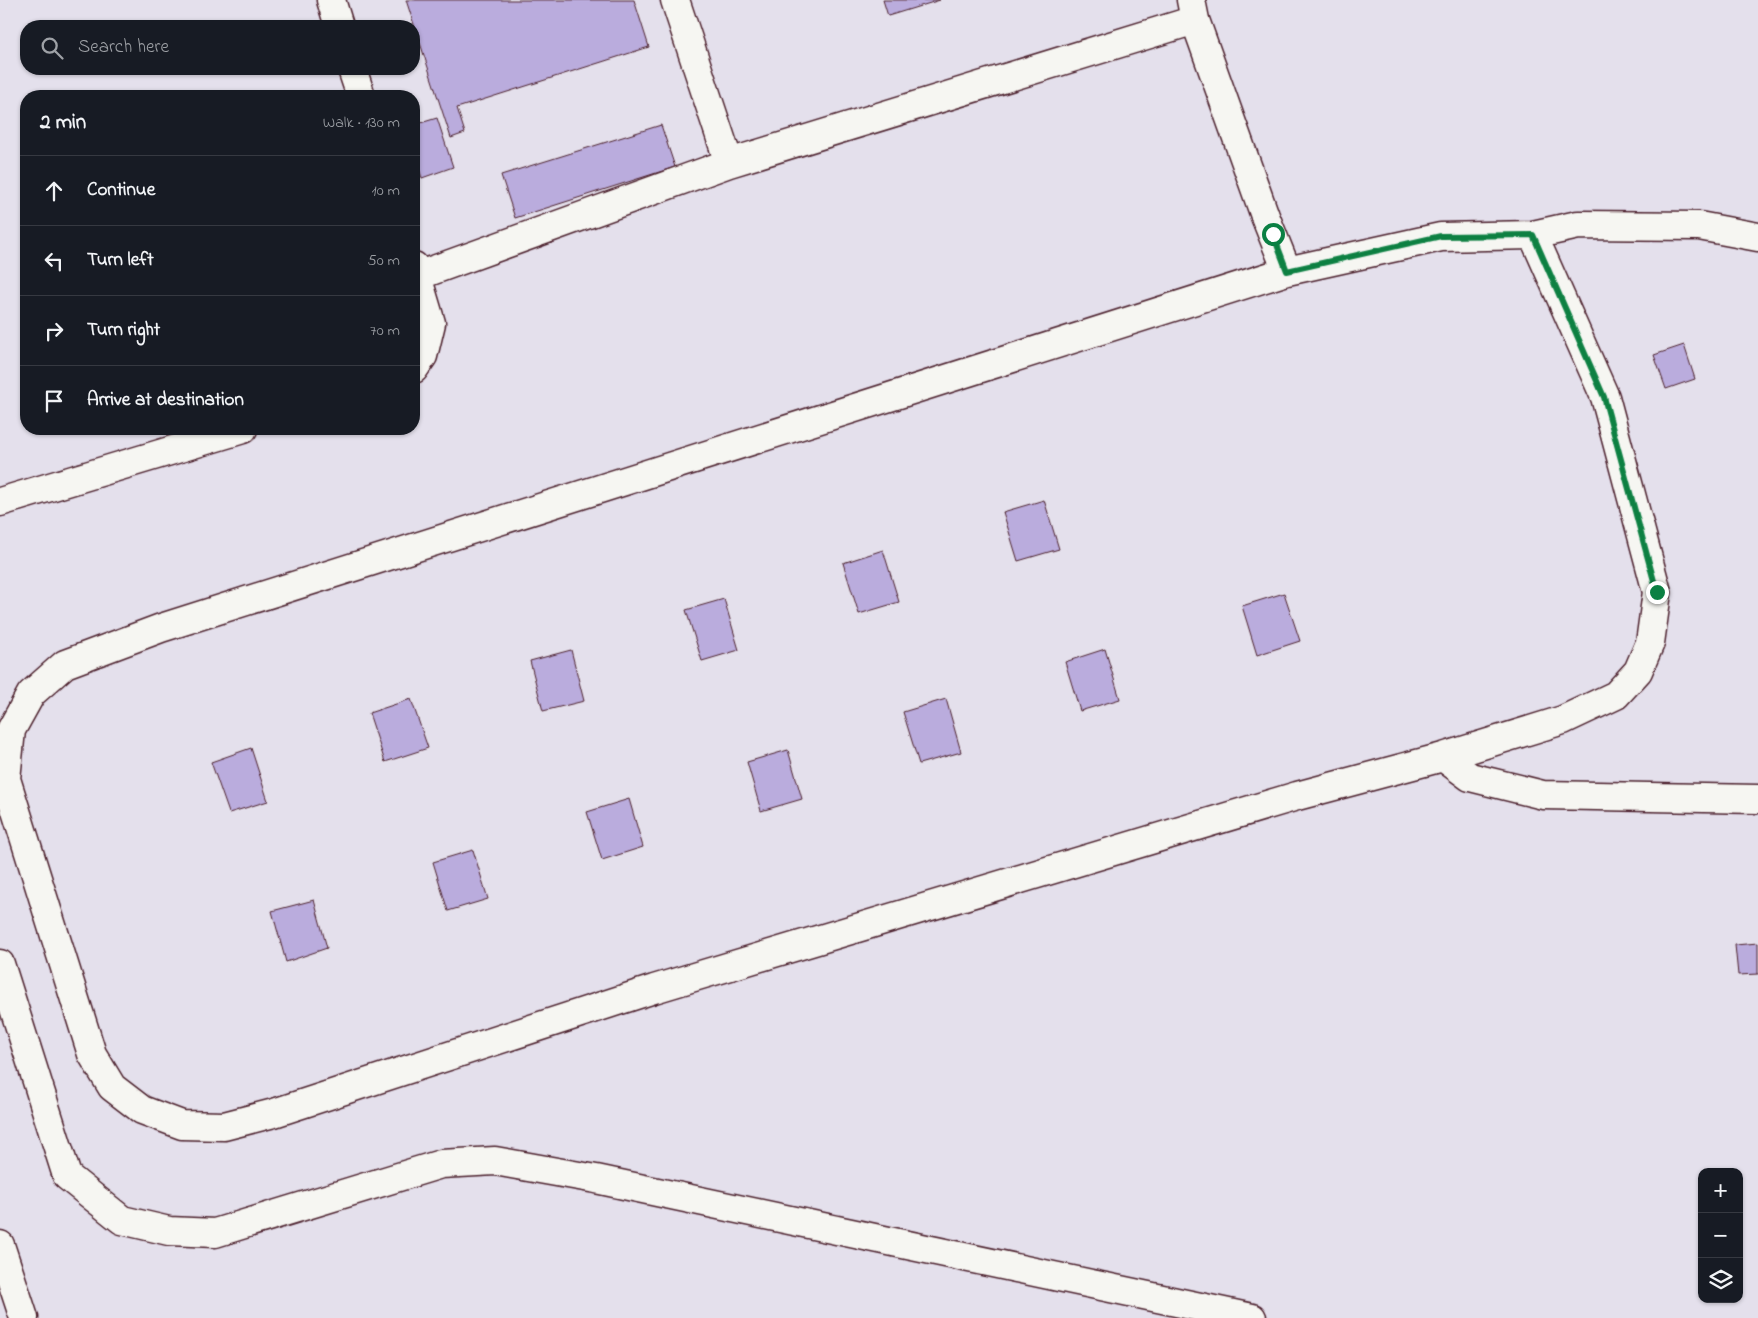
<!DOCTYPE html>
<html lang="en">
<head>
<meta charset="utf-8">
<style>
  body { margin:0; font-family:"Indie Flower",sans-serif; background:#242831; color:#f1f3f6 }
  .controls { position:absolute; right:15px; bottom:15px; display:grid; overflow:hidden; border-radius:10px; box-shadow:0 1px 4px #0004 }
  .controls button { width:45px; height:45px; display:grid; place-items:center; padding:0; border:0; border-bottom:1px solid #363941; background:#171b24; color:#f1f3f6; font:25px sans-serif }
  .stop { position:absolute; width:15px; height:15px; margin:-11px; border:4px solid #0b8043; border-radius:50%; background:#fff }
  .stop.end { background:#0b8043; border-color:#fff; box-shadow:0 1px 5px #0008 }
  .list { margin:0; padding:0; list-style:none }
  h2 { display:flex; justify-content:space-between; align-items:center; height:65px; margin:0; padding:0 20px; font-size:21px }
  h2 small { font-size:16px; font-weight:400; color:#9ea1a6 }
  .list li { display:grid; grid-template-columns:32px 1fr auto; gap:15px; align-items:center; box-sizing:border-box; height:70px; padding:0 20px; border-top:1px solid #363941 }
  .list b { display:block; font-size:19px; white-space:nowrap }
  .list em { font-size:16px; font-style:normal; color:#9ea1a6 }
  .icon { flex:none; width:28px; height:28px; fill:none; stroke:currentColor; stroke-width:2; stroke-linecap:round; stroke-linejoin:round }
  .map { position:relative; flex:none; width:1758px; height:1318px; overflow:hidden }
  .search { position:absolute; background:#171b24; box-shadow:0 1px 4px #0004; left:20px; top:20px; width:400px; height:55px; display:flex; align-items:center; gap:12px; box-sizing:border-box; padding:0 18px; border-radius:20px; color:#9ea1a6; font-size:19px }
  .panel { position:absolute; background:#171b24; box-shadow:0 1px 4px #0004; left:20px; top:90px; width:400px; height:345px; border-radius:20px }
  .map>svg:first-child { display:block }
  .building { fill:#baacdd; stroke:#4a1f2b }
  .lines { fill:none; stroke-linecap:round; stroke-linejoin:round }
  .minor-casing { stroke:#4a1f2b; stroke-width:31 }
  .minor { stroke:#f6f6f2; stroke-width:28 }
  .route { stroke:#0b8043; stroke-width:6 }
</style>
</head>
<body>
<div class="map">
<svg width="1758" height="1318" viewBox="0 0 1758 1318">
  <rect width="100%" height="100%" fill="#e4e0ec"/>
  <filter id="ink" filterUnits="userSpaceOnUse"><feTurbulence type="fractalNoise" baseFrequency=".02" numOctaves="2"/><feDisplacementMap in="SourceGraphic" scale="10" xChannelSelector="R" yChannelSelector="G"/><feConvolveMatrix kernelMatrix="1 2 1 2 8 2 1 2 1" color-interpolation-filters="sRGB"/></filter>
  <g filter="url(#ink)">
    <path class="building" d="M406,0H634L649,47L457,108L465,133L451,138Z
      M883,0H940L888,16Z
      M437,118L453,167L422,178L414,153V125Z
      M661,125L675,167L515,218L501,175Z
      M1684,345L1695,379L1666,389L1654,355Z
      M1044,500L1059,549L1018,561L1003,512Z
      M883,550L899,602L859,614L843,563Z
      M1284,593L1300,641L1257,655L1242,606Z
      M724,599L739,650L702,661L686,610Z
      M1105,649L1120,699L1080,711L1065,662Z
      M571,650L584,701L543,711L530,661Z
      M411,699L428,748L385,762L369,713Z
      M946,699L961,752L919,764L903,712Z
      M251,748L268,801L229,813L211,762Z
      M788,750L802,799L761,811L747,762Z
      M629,799L643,847L602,860L587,812Z
      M473,850L488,899L448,911L433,862Z
      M314,900L327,948L286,962L272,911Z
      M1758,943V974L1738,975L1735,945Z"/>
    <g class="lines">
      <g class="minor-casing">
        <path id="minor" d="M331,0L339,26
          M1191,0L1195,20L1265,216L1287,271
          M352,69L361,96
          M729,163L1195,20
          M1533,235L1605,397L1657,592L1650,643L1638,671L1616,695L1563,720L1443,757L1297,796L654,989L274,1113L224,1126L182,1125L142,1110L112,1087L92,1054L6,779L11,730L31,694L65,664L161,628L1287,271L1441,237L1533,235L1578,225L1699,226L1758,237
          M414,266L431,323L423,356L414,369
          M417,276L729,163L675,0
          M0,502L243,429
          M1443,757L1470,777L1543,795L1758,799
          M0,964L67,1176L122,1220L169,1231L215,1233L441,1164L495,1161L596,1179L1252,1318
          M0,1245L24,1318"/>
      </g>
      <use href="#minor" class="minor"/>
    </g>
  </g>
  <g class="lines" filter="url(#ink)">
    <path class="route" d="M1273,234L1287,271L1441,236L1533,235L1604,397L1657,592"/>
  </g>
</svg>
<div class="controls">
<button>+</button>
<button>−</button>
<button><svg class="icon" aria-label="layers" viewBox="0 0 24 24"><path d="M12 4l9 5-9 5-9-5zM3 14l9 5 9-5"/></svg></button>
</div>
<div class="stop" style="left:1273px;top:234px"></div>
<div class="stop end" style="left:1657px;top:592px"></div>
<div class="search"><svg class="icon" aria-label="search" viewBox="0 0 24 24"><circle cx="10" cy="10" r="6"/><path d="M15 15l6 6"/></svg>Search here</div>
<section class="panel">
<h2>2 min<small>Walk · 130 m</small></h2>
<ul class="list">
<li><svg class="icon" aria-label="ahead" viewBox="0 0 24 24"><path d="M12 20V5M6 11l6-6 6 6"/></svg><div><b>Continue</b></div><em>10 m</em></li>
<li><svg class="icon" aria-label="left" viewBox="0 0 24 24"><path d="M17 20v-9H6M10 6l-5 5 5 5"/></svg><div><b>Turn left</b></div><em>50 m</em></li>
<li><svg class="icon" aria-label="right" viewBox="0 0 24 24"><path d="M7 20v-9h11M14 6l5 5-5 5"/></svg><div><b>Turn right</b></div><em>70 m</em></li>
<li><svg class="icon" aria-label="arrive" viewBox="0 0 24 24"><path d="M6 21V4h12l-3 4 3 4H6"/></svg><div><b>Arrive at destination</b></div></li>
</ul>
</section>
</div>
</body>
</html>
